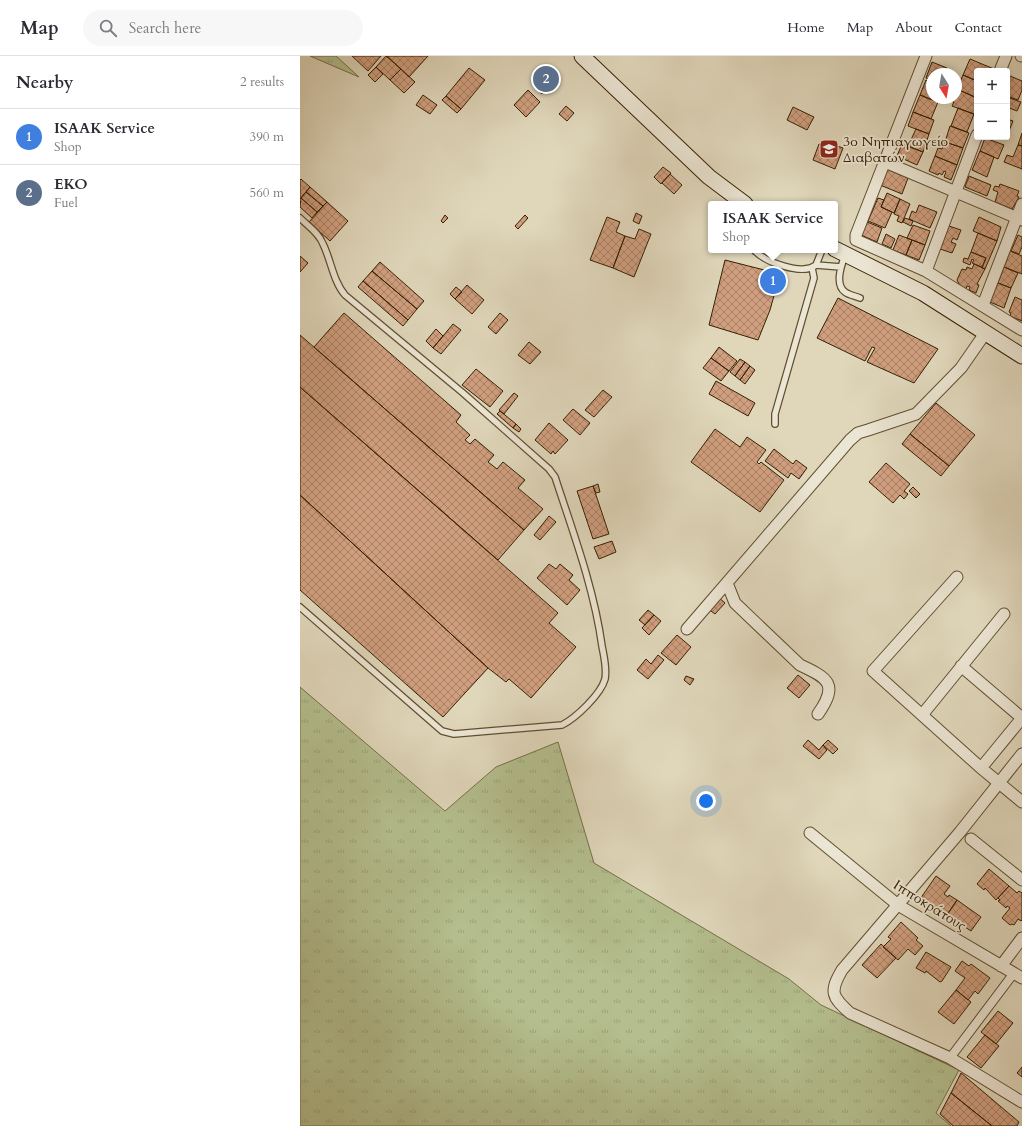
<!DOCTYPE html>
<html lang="en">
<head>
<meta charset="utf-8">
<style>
  body { margin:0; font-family:Cardo,serif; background:#f7f7f7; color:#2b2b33 }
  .controls { position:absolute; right:12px; top:12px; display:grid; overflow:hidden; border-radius:4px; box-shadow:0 2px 10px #0003 }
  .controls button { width:36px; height:36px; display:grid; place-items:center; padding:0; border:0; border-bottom:1px solid #e1e1e2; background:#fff; color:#2b2b33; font:20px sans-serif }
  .compass { position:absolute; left:626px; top:12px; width:36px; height:36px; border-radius:50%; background:#fff; box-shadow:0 2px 10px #0003; rotate:169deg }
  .you { position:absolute; left:406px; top:745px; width:14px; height:14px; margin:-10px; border:3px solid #fff; border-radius:50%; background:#1a73e8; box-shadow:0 0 0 6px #1a73e833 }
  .badge { display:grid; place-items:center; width:26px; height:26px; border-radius:50%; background:#1a73e8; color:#fff; font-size:13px; font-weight:700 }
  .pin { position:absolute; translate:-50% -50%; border:2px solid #fff; box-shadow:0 1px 4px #0006 }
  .popup { position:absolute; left:408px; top:145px; width:130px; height:52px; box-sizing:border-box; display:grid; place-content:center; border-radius:4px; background:#fff; filter:drop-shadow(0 1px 3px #0005); font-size:13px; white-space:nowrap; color:#7c7c81 }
  .popup b { font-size:15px; color:#2b2b33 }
  .popup::after { content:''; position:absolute; left:50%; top:100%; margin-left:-8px; border:8px solid transparent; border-top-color:#fff }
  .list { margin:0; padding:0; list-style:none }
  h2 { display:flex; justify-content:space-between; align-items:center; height:52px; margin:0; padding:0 16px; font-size:17px }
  h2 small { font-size:13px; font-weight:400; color:#7c7c81 }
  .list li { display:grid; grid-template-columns:26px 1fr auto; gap:12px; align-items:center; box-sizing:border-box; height:56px; padding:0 16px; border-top:1px solid #e1e1e2 }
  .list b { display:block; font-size:15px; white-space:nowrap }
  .list p { margin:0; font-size:13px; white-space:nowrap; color:#7c7c81 }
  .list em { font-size:13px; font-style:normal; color:#7c7c81 }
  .icon { flex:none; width:22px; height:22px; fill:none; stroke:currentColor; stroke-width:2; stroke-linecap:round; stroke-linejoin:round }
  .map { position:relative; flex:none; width:722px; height:1070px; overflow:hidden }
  header { display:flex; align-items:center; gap:24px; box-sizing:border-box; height:56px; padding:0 20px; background:#fff; border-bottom:1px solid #e1e1e2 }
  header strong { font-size:19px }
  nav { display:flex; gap:22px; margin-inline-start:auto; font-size:14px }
  .search { width:280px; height:36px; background:#f7f7f7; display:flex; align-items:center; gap:10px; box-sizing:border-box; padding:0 14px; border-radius:22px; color:#7c7c81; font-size:15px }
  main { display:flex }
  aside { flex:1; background:#fff }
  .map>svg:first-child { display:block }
  .grass { fill:url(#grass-tufts); stroke:#756f48 }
  .building { fill:url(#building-cross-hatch); stroke:#362001 }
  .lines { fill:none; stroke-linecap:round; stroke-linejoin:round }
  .service-casing { stroke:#604e30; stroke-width:8 }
  .pedestrian-casing { stroke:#604e30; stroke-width:10 }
  .minor-casing { stroke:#604e30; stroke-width:13 }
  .secondary-casing { stroke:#362001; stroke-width:17 }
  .service { stroke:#ebe5d3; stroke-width:5.5 }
  .pedestrian { stroke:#ebe5d3; stroke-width:8 }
  .minor { stroke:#ebe5d3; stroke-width:11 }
  .secondary { stroke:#ebe5d3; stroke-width:15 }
  .labels { text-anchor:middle; stroke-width:3.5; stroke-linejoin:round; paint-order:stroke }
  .poi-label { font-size:14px; fill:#362001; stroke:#ebe5d3; text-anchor:start }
  .street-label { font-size:14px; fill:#362001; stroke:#ebe5d3 }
</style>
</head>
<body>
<header>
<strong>Map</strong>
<div class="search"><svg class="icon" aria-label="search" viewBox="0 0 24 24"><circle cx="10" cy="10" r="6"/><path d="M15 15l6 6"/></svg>Search here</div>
<nav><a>Home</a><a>Map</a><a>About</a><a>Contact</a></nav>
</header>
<main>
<aside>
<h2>Nearby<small>2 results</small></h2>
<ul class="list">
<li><span class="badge" style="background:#3f7fe0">1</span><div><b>ISAAK Service</b><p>Shop</p></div><em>390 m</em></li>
<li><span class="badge" style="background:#5c6f8a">2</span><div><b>EKO</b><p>Fuel</p></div><em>560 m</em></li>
</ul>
</aside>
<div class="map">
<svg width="722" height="1070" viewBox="0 0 722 1070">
  <defs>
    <pattern id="grass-tufts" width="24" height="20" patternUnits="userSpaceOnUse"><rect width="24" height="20" fill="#b4be8e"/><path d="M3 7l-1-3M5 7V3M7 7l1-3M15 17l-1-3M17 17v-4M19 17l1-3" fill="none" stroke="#9ba379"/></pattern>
    <pattern id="building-cross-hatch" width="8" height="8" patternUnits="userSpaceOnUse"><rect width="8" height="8" fill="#d09f7f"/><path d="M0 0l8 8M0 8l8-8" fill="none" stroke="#aa8166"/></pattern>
  </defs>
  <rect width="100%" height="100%" fill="#e0d7bb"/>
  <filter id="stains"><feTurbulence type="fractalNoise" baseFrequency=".005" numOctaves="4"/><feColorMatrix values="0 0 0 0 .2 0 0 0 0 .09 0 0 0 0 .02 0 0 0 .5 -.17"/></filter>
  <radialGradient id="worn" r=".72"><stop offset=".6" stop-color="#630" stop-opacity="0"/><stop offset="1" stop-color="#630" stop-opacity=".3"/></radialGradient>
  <path class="grass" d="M10,0H36L59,21Z
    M0,631L145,755L196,711L258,686L294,807L489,923L521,949L659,1014L636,1057L651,1070H0Z"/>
  <path class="building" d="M52,0H81L68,15Z
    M86,0L101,13L90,24L76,11Z
    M87,0H128L109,21Z
    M670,3L694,13V15H677V25L663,19Z
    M632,6L647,12L645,18H632V24L626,22Z
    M76,11L83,18L75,26L68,19Z
    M169,12L185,24L161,53L146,40Z
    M101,13L115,26L104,37L90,24Z
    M248,17L255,24L242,38L234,31Z
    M663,19L677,25V42L657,33Z
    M710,20L722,25V34L718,44L707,40V27Z
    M626,24L632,28V42H642L640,47L620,39Z
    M228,34L240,46L226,61L214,49Z
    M659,34L677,42L676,59L652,50L654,46L650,45L651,42H656Z
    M123,39L137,49L130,58L116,49Z
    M620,39L638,46L631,63L613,56Z
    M146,40L161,53L157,57L142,44Z
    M707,41L721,46L717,55L707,51Z
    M266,50L274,57L267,65L259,58Z
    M493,51L514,61L507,74L487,64Z
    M658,52L674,58L667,76L651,70Z
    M613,56L634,64L629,78L608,70Z
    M707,63L713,65L707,80Z
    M650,70L669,77L663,92L645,86Z
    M616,73L629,78L623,96L608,90Z
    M722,77V90L718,89Z
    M685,82L704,89L698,103L680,95Z
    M645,86L663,92L657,109L635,100L638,92L642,93Z
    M519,88L532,93L534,89L543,92L535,113L513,104Z
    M602,88L623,96L617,109L597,100Z
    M718,89L722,90V113L704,106L707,99L713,101Z
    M680,95L694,101L687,121L672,114Z
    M635,100L657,109L651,124L644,121L646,116L644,115L642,119L639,117L638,119L629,115Z
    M363,111L371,117L361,128L354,121Z
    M587,113L608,122L602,138L580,129Z
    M370,118L382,129L374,138L362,127Z
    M669,120L691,129L687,140L665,131Z
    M1,123L10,131L0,143V124Z
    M700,128L719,135L717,140L719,141L712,153L695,146L698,136L693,134L695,130L699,131Z
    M10,131L27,146L23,150L6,136Z
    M6,136L23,150L17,156L1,142Z
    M587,137L600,143L594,157L581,151Z
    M1,142L17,156L12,162L0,151Z
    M578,142L584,144L581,151L592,156L585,172L568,165Z
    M600,143L610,148L602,167L597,165L599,160L594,158Z
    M27,146L48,165L30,185L9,166Z
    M619,149L637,156L630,172L609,163L612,155L616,157Z
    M336,157L342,160L339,168L333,165Z
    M145,159L148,162L143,167L141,165Z
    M225,159L228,162L218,173L215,170Z
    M307,161L320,166L316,176L325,180L313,212L290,204Z
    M679,161L701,171L697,185L673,175Z
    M605,162L613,165L611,170L603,166Z
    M567,166L582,172L577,186L561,179Z
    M613,169L630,175L625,189L607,182Z
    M649,170L661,174L657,184L653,182L651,186L656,188L652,197L640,193Z
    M339,173L351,178L334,221L313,212L325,180L335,183Z
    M678,177L697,185L685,213L682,212L686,202L671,196Z
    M586,178L595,183L591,192L582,188Z
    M599,179L612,184L606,199L593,194Z
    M718,179L722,181V191L719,198L711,195Z
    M612,184L625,189L619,204L606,199Z
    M710,195L722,200V218L704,211Z
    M671,196L686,202L682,211L672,207L674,204L672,203L670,209L663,206L664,202L668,203Z
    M0,200L8,207L0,216Z
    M425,204L480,218L470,254L458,284L409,269Z
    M80,206L124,245L117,253L72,215Z
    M674,208L685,213L677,228L679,229L676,237L669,234L670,231L667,230L666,233L660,230L657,224L662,213L666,214L667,211L672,213Z
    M704,211L718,217L711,232L698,227Z
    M72,215L117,253L108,264L63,225Z
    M63,225L108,264L103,270L58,231Z
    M698,227L711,232L704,252L690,246Z
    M167,229L184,244L172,258L155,243Z
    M156,231L162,236L155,243L150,238Z
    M715,241L722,244V265L710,260L711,257L709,256Z
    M538,242L638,293L614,327L567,306L575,292L572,291L565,305L517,282Z
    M44,257L161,359L156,366L170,379L165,384L170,388L175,383L194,399L188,406L197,413L203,406L225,424L218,432L243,453L224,474L14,291Z
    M200,257L208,264L196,278L188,271Z
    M153,268L161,274L141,298L133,292Z
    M136,273L143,280L133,292L126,285Z
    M0,279L224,474L198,504L0,331Z
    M229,286L241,296L230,308L218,299Z
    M419,291L437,305L429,315L411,302Z
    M411,302L429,315L421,325L403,312Z
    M440,303L445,306L435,320L430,316Z
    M445,306L450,310L440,324L435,320Z
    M450,310L455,314L445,328L440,324Z
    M176,313L203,335L190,351L162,329Z
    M416,325L455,347L448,360L409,338Z
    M0,331L258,557L249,567L276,591L231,642L209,623L206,626L188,612L0,439Z
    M303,334L312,341L294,361L285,354Z
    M214,337L218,340L204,358L199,354Z
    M636,347L675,379L649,410L610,378Z
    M273,353L290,367L280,379L263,364Z
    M200,355L216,368L213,372L197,358Z
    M249,367L268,384L255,398L253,395L251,398L235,384Z
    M216,368L221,373L219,376L213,372Z
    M415,373L440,391L447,381L466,394L457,406L459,408L461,406L484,424L460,456L391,406Z
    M610,378L649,410L641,420L602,388Z
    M474,393L493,408L496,404L507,412L499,423L491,417L488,422L465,405Z
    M586,407L610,428L604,435L608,438L604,443L600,439L593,447L569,426Z
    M298,428L300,436L296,437L293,430Z
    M293,430L309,478L293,483L277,435Z
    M613,431L620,438L616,442L609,435Z
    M0,439L188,612L143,661L0,534Z
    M249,460L256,466L240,484L234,479Z
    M312,485L316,496L299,503L294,491Z
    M249,508L256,513L260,508L273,519L269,524L280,534L267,549L237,522Z
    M417,540L425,547L415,558L407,552Z
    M348,554L354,559L345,569L339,564Z
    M354,559L361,565L349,579L342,572Z
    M377,579L391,591L376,609L361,597Z
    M358,599L364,604L348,623L337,614L346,603L351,608Z
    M498,619L510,629L499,642L487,632Z
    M386,620L394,623L390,629L384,624Z
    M508,684L519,694L523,689L527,694L519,703L503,690Z
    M528,684L538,693L533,698L523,689Z
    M689,813L709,830L696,844L685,832L684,834L677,828Z
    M636,820L650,830L644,838L648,841L649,839L657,844L647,859L639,853L636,858L618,846Z
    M709,830L717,837L719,835L722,837V864L721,865L718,863L714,869L712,868L710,869L702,862L710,852L707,850L706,852L698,845L700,844L698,842Z
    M657,844L681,861L671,875L647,859Z
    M601,866L618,882L616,884L623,890L615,899L608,893L598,904L583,891L591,883L588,881Z
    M581,888L596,902L577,922L562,909Z
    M626,896L651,911L642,925L640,926L626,915L625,917L616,912Z
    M662,905L669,910L671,908L690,922L678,938L675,935L668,944L656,934L665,922L655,915Z
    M656,934L671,946L654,968L638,956Z
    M698,955L713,967L696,988L681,976Z
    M685,979L699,990L681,1012L667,1001Z
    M722,1011V1021L717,1017Z
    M661,1017L719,1066L717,1070H692L651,1037Z
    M651,1037L692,1070H653L640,1058Z"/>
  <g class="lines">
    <g class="service-casing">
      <path id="service" d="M0,162C8,170 19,177 23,188C31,204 33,225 45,239L163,337L249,413L255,421C273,476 294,532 302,590C304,601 307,612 305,623C301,638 276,662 262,669L154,678L142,675L0,551
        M454,194C465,206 502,220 516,209L522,194
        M545,199C542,208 534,228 545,236C549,239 555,240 560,242
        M516,209L541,211
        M475,368V358L514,222L512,212"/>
    </g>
    <g class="pedestrian-casing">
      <path id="pedestrian" d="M650,1002L714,917"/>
    </g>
    <g class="minor-casing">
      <path id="minor" d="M626,0L556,179V184L626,215L722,274
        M721,0H722
        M700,15L706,0
        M585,106L722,164
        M626,215L677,79
        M683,249L722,148
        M657,521L573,615L681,712L722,746
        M427,527L435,547L500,609C528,622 539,628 518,658
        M387,573L550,384L558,377L568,374L616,358L661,312L686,276
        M661,610L722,662
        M622,659L704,558
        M722,698L660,776L542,914C529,936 532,941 550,957L650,1002L722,1046
        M681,712L722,662
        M510,777L598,849L722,922
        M671,783L722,824
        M701,910L722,882"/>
    </g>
    <g class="secondary-casing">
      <path id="secondary" d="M282,0L409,121L445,148
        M535,193L623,237L722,300"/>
    </g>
    <use href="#service" class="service"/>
    <use href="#pedestrian" class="pedestrian"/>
    <use href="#minor" class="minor"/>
    <use href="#secondary" class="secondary"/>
  </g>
  <defs>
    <g id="school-square" transform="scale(1)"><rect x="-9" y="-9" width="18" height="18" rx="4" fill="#8f2418" stroke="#ebe5d3"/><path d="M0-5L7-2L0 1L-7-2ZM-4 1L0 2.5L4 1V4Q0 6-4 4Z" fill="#fff"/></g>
  </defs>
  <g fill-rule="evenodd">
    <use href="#school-square" x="529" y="93"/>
  </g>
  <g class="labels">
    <g class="poi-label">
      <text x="543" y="90">3ο Νηπιαγωγείο<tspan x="543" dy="16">Διαβατών</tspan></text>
    </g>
    <g class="street-label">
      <text transform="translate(630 849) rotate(32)" y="5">Ιπποκράτους</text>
    </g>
  </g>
  <rect width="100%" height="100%" filter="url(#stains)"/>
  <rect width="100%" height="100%" fill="url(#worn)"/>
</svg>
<div class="controls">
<button>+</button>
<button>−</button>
</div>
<svg class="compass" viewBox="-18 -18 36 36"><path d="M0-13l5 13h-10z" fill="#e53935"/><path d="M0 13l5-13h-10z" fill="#7c7c81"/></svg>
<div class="you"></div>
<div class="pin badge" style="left:473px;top:225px;background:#3f7fe0">1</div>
<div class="popup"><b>ISAAK Service</b>Shop</div>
<div class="pin badge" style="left:246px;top:23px;background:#5c6f8a">2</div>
</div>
</main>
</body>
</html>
